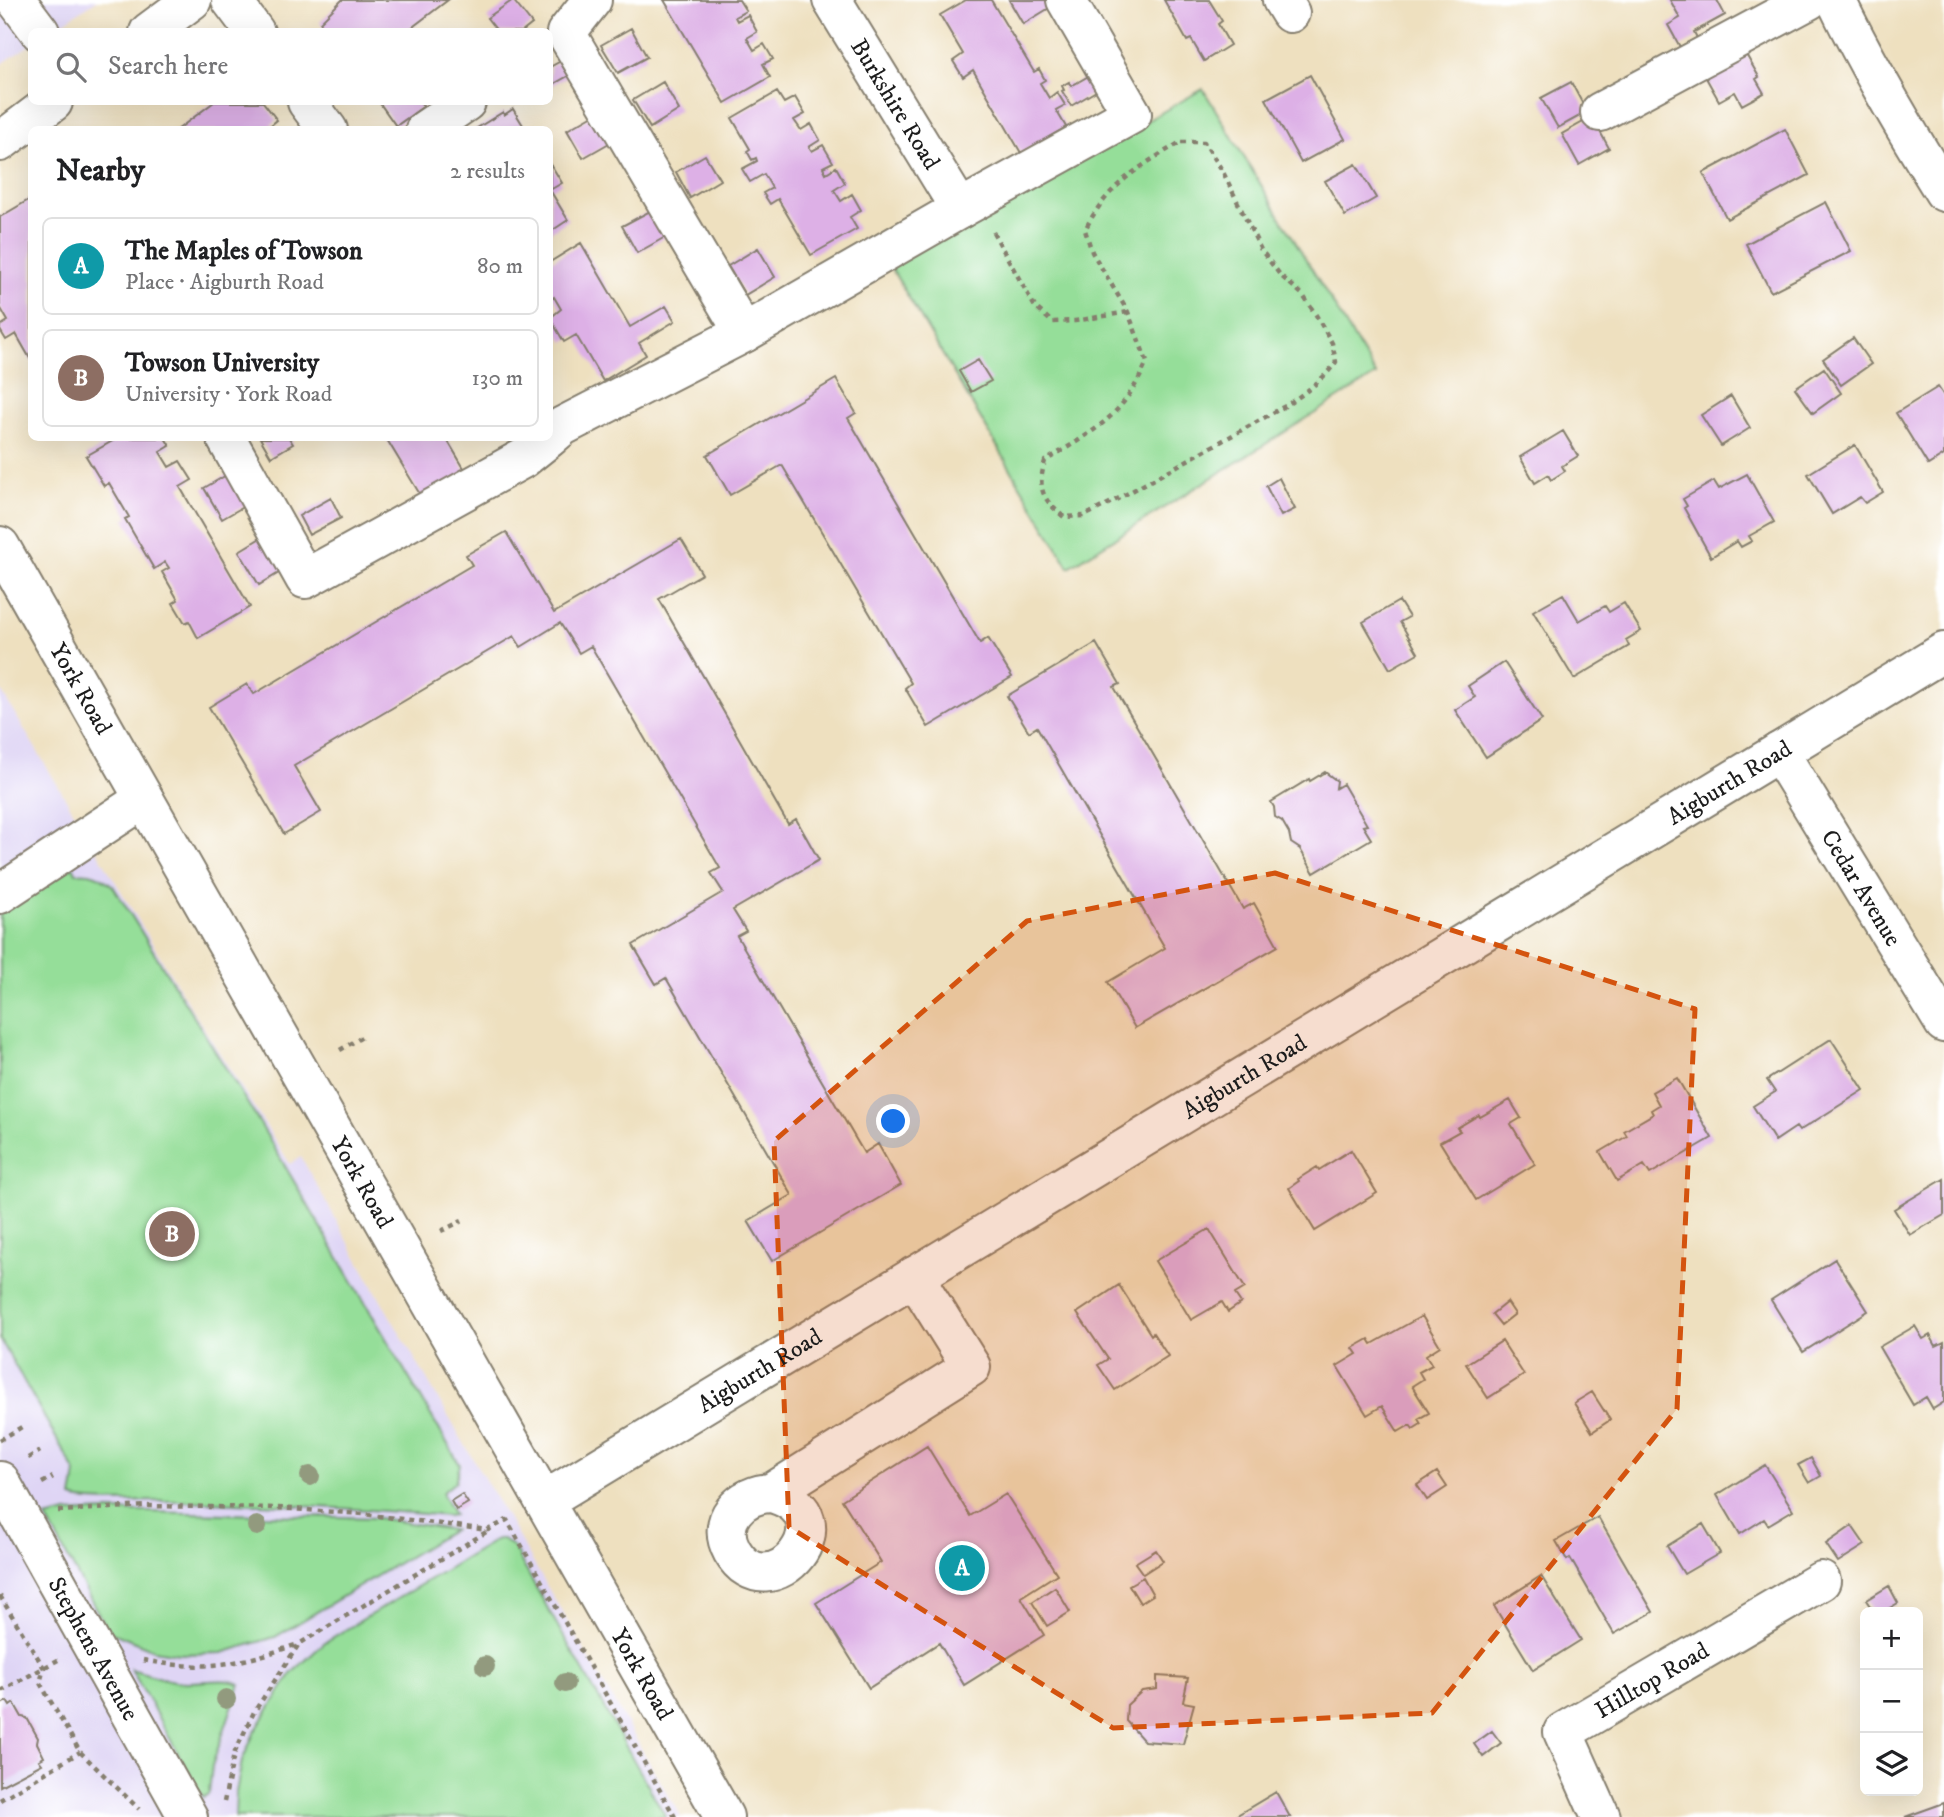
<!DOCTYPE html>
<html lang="en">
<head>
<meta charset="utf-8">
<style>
  body { margin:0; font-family:"IM FELL DW Pica",serif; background:#f6f6f6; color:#202124 }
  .controls { position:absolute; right:21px; bottom:21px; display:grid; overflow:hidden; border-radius:10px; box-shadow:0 7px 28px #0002 }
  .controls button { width:63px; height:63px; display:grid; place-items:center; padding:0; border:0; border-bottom:2px solid #e0e0e0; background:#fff; color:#202124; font:35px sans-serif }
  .you { position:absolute; left:894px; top:1122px; width:24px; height:24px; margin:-18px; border:5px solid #fff; border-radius:50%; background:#1a73e8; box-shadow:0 0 0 10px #1a73e833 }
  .badge { display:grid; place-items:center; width:46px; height:46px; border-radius:50%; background:#b45309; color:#fff; font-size:23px; font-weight:700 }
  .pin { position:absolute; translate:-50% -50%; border:4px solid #fff; box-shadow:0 2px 7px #0006 }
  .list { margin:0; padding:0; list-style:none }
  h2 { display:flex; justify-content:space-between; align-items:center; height:91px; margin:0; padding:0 28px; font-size:30px }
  h2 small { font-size:23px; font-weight:400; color:#757577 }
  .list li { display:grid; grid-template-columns:46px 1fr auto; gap:21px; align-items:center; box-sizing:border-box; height:98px; margin:0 14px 14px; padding:0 14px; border:2px solid #e0e0e0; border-radius:10px }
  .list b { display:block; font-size:26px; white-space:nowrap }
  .list p { margin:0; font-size:23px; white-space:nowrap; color:#757577 }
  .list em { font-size:23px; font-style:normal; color:#757577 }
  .icon { flex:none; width:38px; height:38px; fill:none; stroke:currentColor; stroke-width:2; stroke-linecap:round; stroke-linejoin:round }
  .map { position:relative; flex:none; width:1944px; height:1817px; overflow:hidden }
  .search { position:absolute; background:#fff; box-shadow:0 7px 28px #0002; left:28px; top:28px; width:525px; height:77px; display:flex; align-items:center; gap:18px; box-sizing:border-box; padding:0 24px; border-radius:10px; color:#757577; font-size:26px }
  .panel { position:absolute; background:#fff; box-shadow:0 7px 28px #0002; left:28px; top:126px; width:525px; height:315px; border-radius:10px }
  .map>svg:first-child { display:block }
  .built { fill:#dfd5f5 }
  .green { fill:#95de99; stroke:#587d5a; stroke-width:2 }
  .building { fill:#ddb0e6 }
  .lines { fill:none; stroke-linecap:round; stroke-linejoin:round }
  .minor-casing { stroke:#857e6e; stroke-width:42 }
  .major-casing { stroke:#857e6e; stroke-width:42 }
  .path { stroke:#857e6e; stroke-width:4.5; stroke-dasharray:5 5; stroke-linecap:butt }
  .minor { stroke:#fff; stroke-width:38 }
  .major { stroke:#fff; stroke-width:38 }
  .tree { fill:#929a7e }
  .marked { fill:#d4530e; fill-opacity:0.2; stroke:#d4530e; stroke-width:5; stroke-dasharray:14 9; stroke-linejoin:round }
  .labels { text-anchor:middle; stroke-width:5; stroke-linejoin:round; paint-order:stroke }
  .street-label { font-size:24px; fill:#1c1c1c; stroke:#fff }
</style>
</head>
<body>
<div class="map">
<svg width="1944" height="1817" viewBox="0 0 1944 1817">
  <rect width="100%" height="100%" fill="#fff"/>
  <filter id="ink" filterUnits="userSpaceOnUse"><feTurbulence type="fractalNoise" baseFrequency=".0143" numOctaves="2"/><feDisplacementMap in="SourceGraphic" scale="14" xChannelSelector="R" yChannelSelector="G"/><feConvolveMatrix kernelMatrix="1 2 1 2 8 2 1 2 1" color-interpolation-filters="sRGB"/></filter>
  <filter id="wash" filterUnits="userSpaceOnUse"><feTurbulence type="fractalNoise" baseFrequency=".00686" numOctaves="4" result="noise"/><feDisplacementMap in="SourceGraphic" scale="28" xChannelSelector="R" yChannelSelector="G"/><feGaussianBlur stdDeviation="1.57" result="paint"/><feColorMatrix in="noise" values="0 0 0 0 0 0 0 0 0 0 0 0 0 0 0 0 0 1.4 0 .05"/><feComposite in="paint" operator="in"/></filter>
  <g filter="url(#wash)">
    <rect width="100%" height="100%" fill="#eee0bf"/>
    <path class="built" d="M0,0H97L0,65Z
      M0,689L191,1008L290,1164L301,1157L383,1304L681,1817H0Z"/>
    <path class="green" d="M1203,89L1376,375L1069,567L890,266Z
      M73,866L76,873C92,871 101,876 113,886L261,1125L460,1465L455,1482L442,1493L454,1515L448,1516C358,1508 269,1504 179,1501C154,1500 91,1505 72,1498L76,1473L0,1339V914Z
      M110,1511L378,1518L453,1530L275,1637L222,1653L179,1654L154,1650L108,1631L46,1518L67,1513Z
      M497,1539H503L513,1547L666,1817H235L236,1792L242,1761L254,1733L292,1673L325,1642Z
      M131,1669C145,1673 160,1678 174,1681C196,1685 221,1676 240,1684L212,1766L209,1793L203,1798Z"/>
    <g id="blocks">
      <path class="building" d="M342,0H448L406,32H327L320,22Z
        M513,0L532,24L522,32H498L487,18Z
        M664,0H739L746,11L735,17L737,21L748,15L757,32L747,38L754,50L764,44L773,59L763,64L770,77L725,103Z
        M966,0H991L1034,72L1039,69L1045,80L1040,83L1049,98L1057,92L1065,105L1056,110L1066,127L1021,153L973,70L963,77L953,61L963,54L940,15Z
        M1009,0H1047L1051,7L1023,24Z
        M1164,0H1209L1222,21L1218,24L1230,45L1204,61L1191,39L1187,41Z
        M1670,0H1717L1725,15L1694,32L1697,38L1680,47L1668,25L1680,18Z
        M631,28L647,57L618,73L601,45Z
        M1740,44L1759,77L1756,79L1764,93L1742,105L1735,92L1719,101L1700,67Z
        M568,57L577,71L550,86V67Z
        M1092,74L1101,88L1071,106L1062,91L1064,90L1062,86L1069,82L1071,86Z
        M1310,75L1345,139L1301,163L1266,99Z
        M663,82L679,110L650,128L633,100Z
        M1571,82L1587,112L1558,128L1541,98Z
        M777,92L784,103L795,97L805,114L794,120L801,130L811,124L820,140L809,147L812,151L823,145L833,162L823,167L826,173L836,167L845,183L834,190L841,201L852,194L861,210L850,217L857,229L811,255L778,199L770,204L763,193L772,188L764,174L750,182L742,169L757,161L756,158L752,160L747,151L750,149L732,118Z
        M214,102H263L277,120L265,130H177Z
        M379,102H420L424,106L396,126Z
        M513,109L526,130H474L503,112L504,115Z
        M595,114L611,142L583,158L567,130Z
        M1592,117L1609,148L1579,165L1562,134Z
        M1785,129L1809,175L1727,219L1703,173Z
        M705,155L720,180L690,198L676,172Z
        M550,163L562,183L550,190L568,220L550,232Z
        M1356,164L1376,198L1345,216L1325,181Z
        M32,198V362L16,334L6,340L0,330V326L8,321L0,307V217Z
        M1826,202L1851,251L1771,292L1746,244Z
        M652,210L667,236L637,253L622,226Z
        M581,243L630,327L666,306L675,321L639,343L646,355L603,381L576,335L564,342L550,318L561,309L554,297L550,300V262Z
        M758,248L775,277L745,295L728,266Z
        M1853,338L1871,364L1841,385L1823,359Z
        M978,360L991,381L971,392L959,371Z
        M1824,368L1841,393L1813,413L1795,388Z
        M836,379L856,413L848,418L980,643L988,638L1012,677L928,727L905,688L911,683L782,465L730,495L707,455Z
        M1938,387L1944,396V455L1928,465L1896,413Z
        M1731,396L1750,428L1721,446L1701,415Z
        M1563,431L1578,456L1562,466L1565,471L1551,480L1548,475L1535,483L1520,457Z
        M118,438H165L170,446L160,452L169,467L180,461L192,480L180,487L250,607L198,638L189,621L185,623L173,603L178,600L162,572L169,568L165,562L154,569L125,519L129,517L109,483L104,486L86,456Z
        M260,438H289L293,444L271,457Z
        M386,438H446L471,480L427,506Z
        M1855,445L1883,492L1865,503L1860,497L1832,514L1808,474Z
        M230,473L248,504L222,519L204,488Z
        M1747,474L1774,522L1749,536L1752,541L1741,547L1737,541L1711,557L1684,508L1687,506L1683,499L1714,481L1719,489Z
        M1279,478L1295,509L1281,516L1266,486Z
        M331,498L341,518L309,535L299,516Z
        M506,532L554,613L681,539L702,574L659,599L788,824L796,819L819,860L733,910L746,931L737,936L864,1153L878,1144L901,1185L772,1261L748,1221L792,1195L666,978L656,984L633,945L723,892L711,873L720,868L591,646L579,653L560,623L521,647L514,636L294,766L321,812L284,834L209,707L247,684L254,694L472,565L466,555Z
        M267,534L287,568L259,585L239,551Z
        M1563,594L1579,621L1605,606L1609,612L1624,603L1641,631L1626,640L1629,646L1574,679L1533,611Z
        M1399,601L1409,617L1400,622L1418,653L1390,669L1363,622Z
        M1096,643L1120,684L1114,687L1243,909L1254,903L1278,946L1135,1028L1108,982L1165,948L1037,727L1029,732L1007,696Z
        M1504,662L1542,720L1486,757L1455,710L1475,697L1468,686Z
        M1325,772L1337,781L1336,788L1343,784L1367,825L1363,826L1371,839L1314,873L1300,849L1291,843L1289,833L1282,821L1275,817L1274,807L1271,802L1309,779L1310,781Z
        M1831,1039L1864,1090L1799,1131L1796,1127L1775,1141L1753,1106L1775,1092L1767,1080Z
        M1677,1078L1712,1138L1650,1174L1644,1165L1617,1181L1600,1152L1627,1136L1624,1131L1653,1114L1651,1110L1659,1105L1652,1092Z
        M1510,1100L1521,1118L1511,1124L1535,1164L1476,1200L1440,1142L1460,1131L1457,1128L1479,1115L1480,1117Z
        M1351,1150L1377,1193L1315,1231L1289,1188L1299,1181L1298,1179L1317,1167L1319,1170Z
        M1944,1179V1215L1910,1235L1894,1209Z
        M1209,1229L1245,1288L1235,1294L1241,1303L1228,1312L1222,1302L1191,1320L1155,1261Z
        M1835,1259L1868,1311L1803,1352L1771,1300Z
        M1119,1285L1151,1335L1153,1333L1168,1356L1115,1390L1098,1365L1108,1359L1077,1313Z
        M1507,1302L1515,1314L1501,1325L1492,1314Z
        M1422,1316L1440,1346L1426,1355L1432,1365L1419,1372L1423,1379L1412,1386L1429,1413L1418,1419L1421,1424L1413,1429L1410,1425L1398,1432L1382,1406L1367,1415L1337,1366L1357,1354L1353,1348L1369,1339L1372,1344Z
        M1915,1326L1923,1339L1930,1335L1936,1346L1944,1342V1402L1933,1409L1926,1397L1913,1405L1879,1347Z
        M1502,1341L1524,1375L1488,1398L1466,1364Z
        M1592,1392L1610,1420L1592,1432L1574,1403Z
        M927,1446L970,1516L1006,1494L1057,1574L1021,1597L1044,1635L964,1685L939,1643L869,1688L816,1603L881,1562L842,1500Z
        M1811,1458L1821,1476L1809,1483L1798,1465Z
        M1765,1465L1793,1510L1768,1525L1764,1519L1740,1534L1717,1495Z
        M1437,1472L1447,1487L1427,1500L1417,1485Z
        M462,1494L468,1503L456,1510L451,1501Z
        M1598,1517L1653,1612L1614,1634L1570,1558L1567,1560L1556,1541Z
        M1703,1524L1720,1553L1684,1574L1667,1546Z
        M1852,1526L1865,1545L1838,1562L1826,1544Z
        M1156,1550L1163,1561L1143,1574L1135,1563Z
        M1541,1576L1581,1640L1533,1670L1494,1606Z
        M1143,1577L1153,1595L1140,1603L1129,1585Z
        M1889,1586L1898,1603L1883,1612H1874L1866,1600Z
        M1055,1587L1070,1612L1047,1626L1032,1602Z
        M1157,1676L1188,1678L1183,1702L1194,1704L1183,1744L1144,1741L1126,1721L1127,1705L1142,1691L1157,1689Z
        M7,1701L10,1706L14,1703L22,1717L27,1718L38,1738L37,1743L44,1757L39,1760L42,1764L0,1786V1705Z
        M1492,1731L1501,1743L1483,1757L1474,1744Z
        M1276,1792L1290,1817H1234Z
        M1944,1803V1817H1905Z"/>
    </g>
  </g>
  <g filter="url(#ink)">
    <use href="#blocks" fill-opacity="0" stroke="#857e6e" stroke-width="2"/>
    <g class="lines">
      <g class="minor-casing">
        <g id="minor">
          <path d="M16,0L40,32"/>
          <path d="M231,0L255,32"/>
          <path d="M592,0L566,33L744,333"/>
          <path id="s1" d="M832,0L960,209"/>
          <path d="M1282,0L1290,13"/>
          <path d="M1836,0C1868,67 1905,129 1944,192"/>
          <path d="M149,32L192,0"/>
          <path d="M307,102L328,130"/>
          <path d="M1600,112L1809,0"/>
          <path d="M425,130L466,102"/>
          <path d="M0,142L53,102"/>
          <path d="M550,437L563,426L744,333L960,209L1132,114L1066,0"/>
          <path d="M226,438L305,579L524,458L549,438"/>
          <path id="s2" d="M1779,752L1944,1023"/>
          <path d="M0,894L144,799"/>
          <path id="s3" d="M0,1481L188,1817"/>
          <path d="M771,1493C854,1515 769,1616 732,1551C715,1520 741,1494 771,1493L971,1367L914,1276"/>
          <path id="s4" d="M544,1501L1944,652"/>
          <path id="s5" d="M1601,1817L1563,1732L1821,1581"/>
        </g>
      </g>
      <g class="major-casing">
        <g id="major">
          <path id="s6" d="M0,546L724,1817"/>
        </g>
      </g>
      <path class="path" d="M1181,142H1204L1222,170L1261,250L1281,276L1302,294L1316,315L1332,343L1336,362C1323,380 1306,392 1287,405L1112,502L1084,516L1064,517C1042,499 1037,489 1045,461C1094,431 1123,417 1147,362L1128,312L1092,252L1085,230C1107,185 1140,166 1181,142Z
        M993,232L1035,307L1052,322L1075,321L1128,312
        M340,1050L362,1037
        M441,1231L462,1221
        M0,1440L25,1425
        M28,1458L40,1451
        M42,1483L53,1477
        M58,1511L145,1506L278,1508L363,1514L488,1530L507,1520L675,1817
        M0,1596L44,1668L40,1683L80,1752L139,1809
        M143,1660C205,1672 240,1664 298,1644
        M1,1691L58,1660
        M0,1800L80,1752
        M224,1802L234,1754L254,1712L299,1644L488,1531"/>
      <use href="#minor" class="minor"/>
      <use href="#major" class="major"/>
    </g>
    <g class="tree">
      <circle cx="310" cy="1476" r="10"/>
      <circle cx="257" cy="1526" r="10"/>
      <circle cx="485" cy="1666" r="10"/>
      <circle cx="565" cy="1683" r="10"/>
      <circle cx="226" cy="1699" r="10"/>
    </g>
  </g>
  <path class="marked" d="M1275,873L1695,1009L1677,1409L1432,1713L1113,1728L789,1527L774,1141L1027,921Z"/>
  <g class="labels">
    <g class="street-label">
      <text dy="8" stroke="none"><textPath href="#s1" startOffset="122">Burkshire Road</textPath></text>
      <text dy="8" stroke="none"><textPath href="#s6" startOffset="164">York Road</textPath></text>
      <text dy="8" stroke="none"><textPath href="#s4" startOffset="1386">Aigburth Road</textPath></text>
      <text dy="8" stroke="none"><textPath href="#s2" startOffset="159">Cedar Avenue</textPath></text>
      <text dy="8" stroke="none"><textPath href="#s4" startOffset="819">Aigburth Road</textPath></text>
      <text dy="8" stroke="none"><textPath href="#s6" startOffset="732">York Road</textPath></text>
      <text dy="8" stroke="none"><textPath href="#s4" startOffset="252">Aigburth Road</textPath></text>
      <text dy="8" stroke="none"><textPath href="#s3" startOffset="192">Stephens Avenue</textPath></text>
      <text dy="8" stroke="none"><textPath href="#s6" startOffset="1298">York Road</textPath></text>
      <text dy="8" stroke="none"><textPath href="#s5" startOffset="196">Hilltop Road</textPath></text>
    </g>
  </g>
</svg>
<div class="controls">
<button>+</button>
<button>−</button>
<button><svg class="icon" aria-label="layers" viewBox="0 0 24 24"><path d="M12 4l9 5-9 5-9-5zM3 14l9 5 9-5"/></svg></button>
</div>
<div class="you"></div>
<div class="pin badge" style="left:962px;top:1568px;background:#0f9aa8">A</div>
<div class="pin badge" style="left:172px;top:1234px;background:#8d6e63">B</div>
<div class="search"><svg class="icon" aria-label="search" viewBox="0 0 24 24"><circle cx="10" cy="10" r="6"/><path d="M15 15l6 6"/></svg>Search here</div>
<section class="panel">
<h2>Nearby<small>2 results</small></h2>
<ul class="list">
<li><span class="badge" style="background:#0f9aa8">A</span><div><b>The Maples of Towson</b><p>Place · Aigburth Road</p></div><em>80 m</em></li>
<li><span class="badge" style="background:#8d6e63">B</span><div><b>Towson University</b><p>University · York Road</p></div><em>130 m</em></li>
</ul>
</section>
</div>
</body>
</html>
